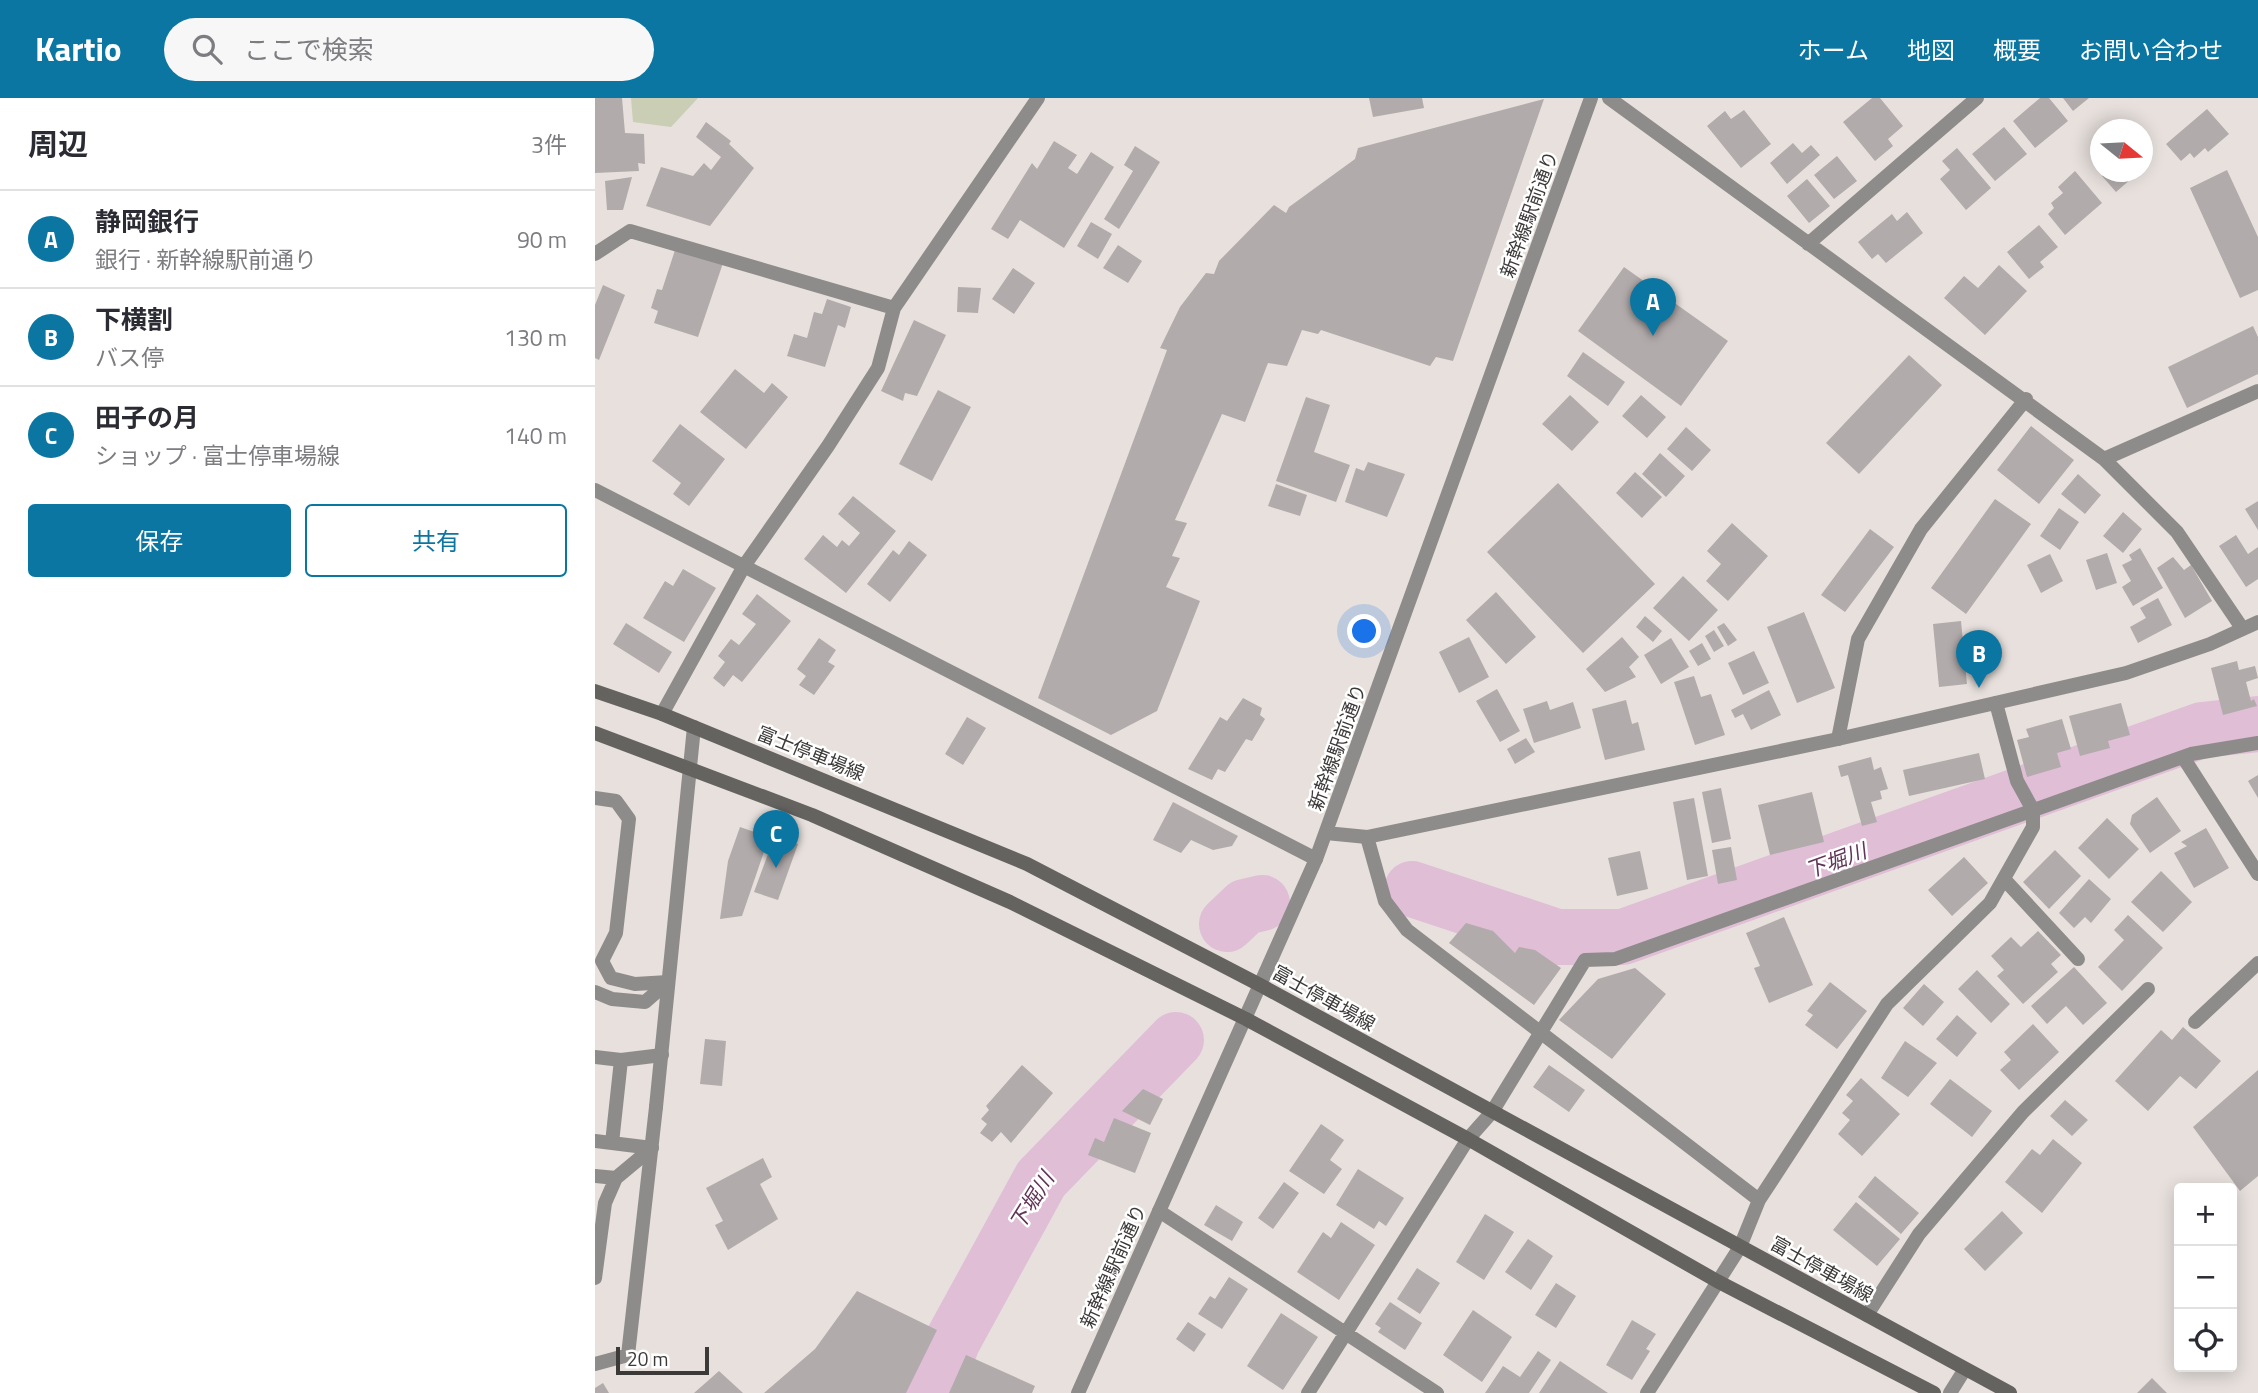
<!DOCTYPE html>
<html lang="ja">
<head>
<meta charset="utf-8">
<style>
  body { margin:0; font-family:"Titillium Web","Noto Sans JP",sans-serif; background:#f7f7f7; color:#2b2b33 }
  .controls { position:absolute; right:21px; bottom:21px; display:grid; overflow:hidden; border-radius:7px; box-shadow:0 4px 18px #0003 }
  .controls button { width:63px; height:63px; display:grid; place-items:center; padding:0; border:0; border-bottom:2px solid #e1e1e2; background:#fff; color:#2b2b33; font:35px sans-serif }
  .compass { position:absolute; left:1495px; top:21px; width:63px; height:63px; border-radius:50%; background:#fff; box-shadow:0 4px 18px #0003; rotate:108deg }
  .scale { position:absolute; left:21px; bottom:18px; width:93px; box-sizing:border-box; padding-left:7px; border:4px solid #3c3a38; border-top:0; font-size:19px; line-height:24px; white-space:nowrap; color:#3c3a38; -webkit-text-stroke:5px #fff; paint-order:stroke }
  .you { position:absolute; left:770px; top:534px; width:24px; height:24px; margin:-18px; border:5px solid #fff; border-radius:50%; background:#1a73e8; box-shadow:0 0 0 10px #1a73e833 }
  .badge { display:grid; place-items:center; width:46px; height:46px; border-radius:50%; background:#0a76a1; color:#fff; font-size:23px; font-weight:700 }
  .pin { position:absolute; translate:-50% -58px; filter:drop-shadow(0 2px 4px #0008) }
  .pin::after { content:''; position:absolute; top:37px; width:24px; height:21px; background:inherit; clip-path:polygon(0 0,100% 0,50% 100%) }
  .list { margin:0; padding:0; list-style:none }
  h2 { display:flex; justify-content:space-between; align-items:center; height:91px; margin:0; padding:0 28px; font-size:30px }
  h2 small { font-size:23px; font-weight:400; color:#7c7c81 }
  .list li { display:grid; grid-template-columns:46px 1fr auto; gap:21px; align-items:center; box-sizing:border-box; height:98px; padding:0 28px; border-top:2px solid #e1e1e2 }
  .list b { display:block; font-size:26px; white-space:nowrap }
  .list p { margin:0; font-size:23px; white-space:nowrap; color:#7c7c81 }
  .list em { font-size:23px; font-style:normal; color:#7c7c81 }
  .actions { display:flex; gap:14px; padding:21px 28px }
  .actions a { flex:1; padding:16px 0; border:2px solid #0a76a1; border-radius:7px; text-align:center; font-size:24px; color:#0a76a1 }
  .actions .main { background:#0a76a1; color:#fff }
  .icon { flex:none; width:38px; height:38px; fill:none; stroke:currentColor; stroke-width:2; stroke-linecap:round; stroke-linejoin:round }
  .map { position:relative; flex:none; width:1663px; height:1295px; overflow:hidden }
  header { display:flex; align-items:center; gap:42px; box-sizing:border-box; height:98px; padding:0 35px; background:#0a76a1; color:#fff }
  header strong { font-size:33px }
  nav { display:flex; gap:38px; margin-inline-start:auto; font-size:24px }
  .search { width:490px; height:63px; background:#f7f7f7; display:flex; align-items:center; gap:18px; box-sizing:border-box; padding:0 24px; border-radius:38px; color:#7c7c81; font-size:26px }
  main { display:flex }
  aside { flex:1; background:#fff }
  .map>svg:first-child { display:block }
  .green { fill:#caceb4 }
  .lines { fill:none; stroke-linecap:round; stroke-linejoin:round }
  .river { stroke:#e0bed6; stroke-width:56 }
  .building { fill:#b2abab }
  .service { stroke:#8e8c8a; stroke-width:14 }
  .minor { stroke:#8e8c8a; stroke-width:14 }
  .tertiary { stroke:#8e8c8a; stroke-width:14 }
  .secondary { stroke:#656360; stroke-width:14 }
  .labels { text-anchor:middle; stroke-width:5; stroke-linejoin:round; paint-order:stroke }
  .street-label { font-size:19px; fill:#3c3a38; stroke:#fff }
  .water-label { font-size:21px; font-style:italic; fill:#613557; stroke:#fff }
</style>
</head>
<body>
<header>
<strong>Kartio</strong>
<div class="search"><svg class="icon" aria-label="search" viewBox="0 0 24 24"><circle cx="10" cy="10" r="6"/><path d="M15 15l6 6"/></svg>ここで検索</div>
<nav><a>ホーム</a><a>地図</a><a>概要</a><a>お問い合わせ</a></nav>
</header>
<main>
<aside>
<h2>周辺<small>3件</small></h2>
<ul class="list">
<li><span class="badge">A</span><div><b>静岡銀行</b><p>銀行 · 新幹線駅前通り</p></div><em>90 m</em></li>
<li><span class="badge">B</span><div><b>下横割</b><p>バス停</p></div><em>130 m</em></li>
<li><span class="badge">C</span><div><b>田子の月</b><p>ショップ · 富士停車場線</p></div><em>140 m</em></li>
</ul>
<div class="actions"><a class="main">保存</a><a>共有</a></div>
</aside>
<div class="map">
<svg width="1663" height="1295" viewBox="0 0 1663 1295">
  <rect width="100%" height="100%" fill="#e7e0dd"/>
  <path class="green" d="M36,0H103L76,29L38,24Z"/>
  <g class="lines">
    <path class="river" d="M817,791L962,839H1028L1607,632L1663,626
      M632,826L650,809L667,805
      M337,1295L358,1242L446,1081L581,942"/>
  </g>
  <path class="building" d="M0,0H27L30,35L49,36L50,66L43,65L44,73L0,75Z
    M774,0H827L829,10L778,19Z
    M1277,0H1285L1308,28L1293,41L1298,48L1280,63L1248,24Z
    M1445,0H1454L1473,23L1440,50L1418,23Z
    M1468,0H1494L1478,13Z
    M949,1L858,263L841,259L835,268L726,232L723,236L707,232L692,268L673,265L650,324L627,316L580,422L592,425L577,458L585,460L571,489L605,503L562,613L516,637L443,600L572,252L565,250L585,209L611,175L619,176L624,163L679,107L691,115L694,109L760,61L763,50Z
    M1612,11L1634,36L1613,54L1610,50L1599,60L1595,55L1586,63L1571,46Z
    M1149,12L1176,46L1146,70L1112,28L1130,13L1136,21Z
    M111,24L136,43L134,46L159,70L115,128L51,108L66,69L98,78L109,65L116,72L126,59L101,39Z
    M1409,29L1432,56L1400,83L1377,56Z
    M459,43L482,57L473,70L482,76L496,54L519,69L469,150L425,122L413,141L396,131L437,65L442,71Z
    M1198,45L1207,55L1216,47L1225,57L1192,86L1175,65Z
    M540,48L565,64L524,131L509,121L538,73L529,67Z
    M1362,50L1396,90L1371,112L1345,81L1355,72L1347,63Z
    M1242,58L1262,83L1239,101L1219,77Z
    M1632,72L1663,139V192L1645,200L1595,90Z
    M1480,73L1507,105L1470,137L1453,116L1459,110L1456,105L1468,95L1463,89Z
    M1512,74H1544L1521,94L1507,78Z
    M37,79L28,112H12L10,83Z
    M1212,81L1235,108L1214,125L1192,98Z
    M1312,114L1328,135L1291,165L1283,156L1277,161L1263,144L1297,116L1302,123Z
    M496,124L517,136L503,161L482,148Z
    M1444,127L1463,149L1445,164L1449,169L1434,181L1412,154Z
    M523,147L547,163L533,185L508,170Z
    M81,149L128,165L103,239L59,225L63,213L56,210L62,191L67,192Z
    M1404,167L1432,193L1390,237L1349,200L1369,178L1383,190Z
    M1029,169L1133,243L1086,308L983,233Z
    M418,170L440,185L419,216L397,201Z
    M8,187L30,197L4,262L0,260V207Z
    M363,189L386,190L383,215L362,214Z
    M232,201L256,209L250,230L243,227L230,269L192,258L199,236L212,240L219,214L227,216Z
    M319,222L351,237L322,298L310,295L308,303L286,293Z
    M1658,228L1663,239V276L1592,310L1573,269Z
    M988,254L1030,284L1013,308L972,278Z
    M1314,257L1347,287L1264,376L1231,345Z
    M140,271L169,295L177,285L193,299L151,351L105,314Z
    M343,292L376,309L337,383L304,366Z
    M975,297L1004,324L977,353L947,326Z
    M1046,297L1071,319L1052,340L1027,318Z
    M711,299L735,307L719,354L755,367L741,404L681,383Z
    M85,326L130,361L94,408L78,396L86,385L57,363Z
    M1436,328L1479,362L1444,406L1402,372Z
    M1091,329L1116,352L1097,373L1072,351Z
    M1065,355L1090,378L1071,399L1047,376Z
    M773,364L810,376L792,419L750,404L761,370L769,373Z
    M1040,374L1067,399L1047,420L1021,395Z
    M1483,376L1506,397L1490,416L1466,396Z
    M963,385L1060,486L988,555L892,454Z
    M681,386L712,397L705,418L673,408Z
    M258,398L301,433L251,495L209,461L228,437L242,449L247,442L254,448L265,435L243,416Z
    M1400,401L1436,426L1371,516L1336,490Z
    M1663,403V432L1650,411Z
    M1464,410L1484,424L1465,452L1445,438Z
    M1528,414L1547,431L1528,455L1508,438Z
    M1137,425L1173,458L1133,503L1111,483L1126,466L1112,453Z
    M1275,431L1299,449L1250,514L1226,497Z
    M1641,437L1653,456L1663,449V481L1651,489L1624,448Z
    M314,443L332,457L295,504L272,486L298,452L304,457Z
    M1545,450L1568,490L1538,508L1527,489L1536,483L1527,467L1537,462L1534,457Z
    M1512,455L1522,485L1501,492L1491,462Z
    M1455,456L1468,483L1446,495L1432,467Z
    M1578,459L1589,472L1596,467L1617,503L1590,520L1562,470Z
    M88,471L121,490L89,544L48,520L70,483L78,488Z
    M1088,478L1123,512L1094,543L1058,510Z
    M901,494L941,539L911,566L871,522Z
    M162,496L196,523L147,584L138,577L129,589L118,580L130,564L123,558L136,541L144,547L161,526L147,516Z
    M1563,500L1577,527L1543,545L1535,529L1551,520L1545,510Z
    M1209,514L1240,590L1202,605L1172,529Z
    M1050,518L1067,533L1058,544L1041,529Z
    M1366,523L1372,586L1344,589L1338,526Z
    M31,525L77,554L64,575L18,546Z
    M1129,525L1142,542L1133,548L1122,529Z
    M1119,532L1129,548L1119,554L1110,538Z
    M874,539L894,579L864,595L844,554Z
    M1027,539L1044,559L1034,569L1041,579L1010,594L991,571Z
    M224,540L241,552L233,564L240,568L219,597L204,587L211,578L202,571Z
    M1076,540L1094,569L1066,586L1049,557Z
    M1107,545L1116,561L1103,568L1094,553Z
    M1159,553L1174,585L1148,597L1133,565Z
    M1642,563L1644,572L1660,568L1663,580L1651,584L1656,603L1659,601L1662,608L1628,617L1616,570Z
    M1099,578L1106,599L1116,596L1130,637L1100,647L1079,584Z
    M902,591L925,633L905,644L881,603Z
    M1174,592L1186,617L1156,632L1148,616L1140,620L1136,612Z
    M648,600L667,610L665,617L670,621L657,643L651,641L630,674L623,671L617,682L593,671L625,619L632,623Z
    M1031,602L1037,626L1043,624L1050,652L1010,662L997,611Z
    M952,603L955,612L978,604L986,630L939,645L928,611Z
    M1526,605L1535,637L1513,643L1515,650L1485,658L1474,618Z
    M372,619L391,630L368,667L350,656Z
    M1467,621L1476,651L1462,655L1466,669L1432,679L1422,642L1434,639L1431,631Z
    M931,640L940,654L920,666L912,651Z
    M1384,655L1390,681L1314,698L1308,672Z
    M1276,659L1279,672L1286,669L1293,691L1285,693L1287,701L1276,704L1282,724L1267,728L1253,677L1246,679L1243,668Z
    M1663,677V700L1653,683Z
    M1126,690L1136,741L1117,745L1107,694Z
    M1217,694L1229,744L1175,757L1163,707Z
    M1562,699L1586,733L1555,755L1535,726L1537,717Z
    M1099,700L1113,778L1092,782L1078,704Z
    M578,704L643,738L637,748L618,752L596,742L586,755L558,742Z
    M1512,720L1544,751L1514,781L1483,750Z
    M145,729L174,739L147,818L125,821L133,763Z
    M1611,730L1634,770L1599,790L1579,755L1592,748L1586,744Z
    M180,737L203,746L183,802L159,794Z
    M1136,749L1142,782L1123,786L1117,752Z
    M1460,752L1486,778L1454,811L1428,784Z
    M1045,753L1053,791L1022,798L1013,760Z
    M1369,759L1393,785L1357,818L1333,792Z
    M1566,773L1597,804L1568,834L1536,804Z
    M1494,781L1516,801L1496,825L1490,819L1479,830L1464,815Z
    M1533,817L1568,850L1527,893L1503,869L1529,842L1519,832Z
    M1189,819L1218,887L1174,905L1159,870L1165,868L1151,835Z
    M871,825L898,833L920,855L924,849L940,852L966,870L939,907L854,845Z
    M1443,833L1466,857L1456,866L1463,874L1428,906L1402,878L1409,872L1396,858L1416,839L1426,849Z
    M1479,869L1512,905L1488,927L1471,908L1452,926L1436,908Z
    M1040,870L1071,896L1017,961L964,922L1003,881Z
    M1382,872L1415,906L1396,925L1363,891Z
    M1235,884L1272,913L1242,951L1210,927L1218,917L1212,913Z
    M1329,886L1349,904L1328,928L1308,910Z
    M1362,917L1382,935L1362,959L1341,941Z
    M1438,926L1464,954L1424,992L1405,972L1416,962L1409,954Z
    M1588,929L1626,963L1601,991L1585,978L1553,1013L1520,983L1566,932L1577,942Z
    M110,941L131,943L127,988L105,986Z
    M1310,943L1342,965L1313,999L1286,980Z
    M427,967L458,995L416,1045L406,1034L397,1044L385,1035L392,1026L386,1021L394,1012L391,1008Z
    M954,967L990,992L974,1014L938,989Z
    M1663,972V1078L1645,1093L1598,1029Z
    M1266,980L1305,1016L1267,1058L1243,1036L1255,1022L1247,1015L1258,1003L1251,997Z
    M1355,981L1397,1013L1377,1039L1335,1006Z
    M548,991L568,1001L555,1027L527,1013Z
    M1470,1002L1493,1022L1477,1038L1455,1018Z
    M519,1020L556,1035L540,1075L493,1057L500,1040L509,1044Z
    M726,1026L749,1042L735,1062L747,1071L729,1096L694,1073Z
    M1458,1041L1487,1065L1447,1115L1410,1084L1437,1051L1445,1057Z
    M168,1060L177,1079L165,1086L183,1121L133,1152L120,1127L128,1123L111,1090Z
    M763,1071L809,1100L791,1128L784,1123L779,1131L741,1107Z
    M1280,1078L1324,1115L1306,1136L1263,1099Z
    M689,1084L704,1095L678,1131L663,1120Z
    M1261,1104L1305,1141L1282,1168L1238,1132Z
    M621,1107L648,1124L637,1143L609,1127Z
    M1407,1113L1428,1135L1390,1173L1369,1151Z
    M890,1116L919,1134L889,1182L861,1164Z
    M746,1124L780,1147L744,1202L702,1174L728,1134L736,1140Z
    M933,1141L958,1158L936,1192L910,1174Z
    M822,1170L845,1185L825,1216L802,1201Z
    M634,1179L653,1191L627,1231L603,1216L615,1198L620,1201Z
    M961,1185L981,1198L961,1230L940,1217Z
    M262,1193L342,1232L311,1295H169L220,1251Z
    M795,1204L827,1225L810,1252L783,1234L786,1230L780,1226Z
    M878,1212L917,1239L887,1284L848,1257Z
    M686,1215L723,1239L688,1292L652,1268Z
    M1037,1222L1061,1236L1051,1251L1055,1253L1037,1282L1011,1267Z
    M593,1224L611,1236L599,1254L581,1241Z
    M943,1253L956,1262L934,1295H890L908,1268L925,1279Z
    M371,1257L440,1288L437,1295H354Z
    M965,1263L1013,1295H944Z
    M124,1273L148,1295H99Z
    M1557,1280L1572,1295H1542Z
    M8,1285L14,1295H0V1290Z"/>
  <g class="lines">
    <path class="service" d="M0,700L21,703L34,721L21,835L7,863L16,880L40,886L73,884
      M0,894L17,901L50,904L73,884
      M0,959L26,962L67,957
      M0,1043L57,1050
      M17,1045L26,962
      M0,1078L21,1080
      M0,1180L10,1105L21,1080L57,1050"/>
    <path class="minor" d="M1014,0L1509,361L1582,434L1647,530
      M1213,146L1382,0
      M0,156L35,133L299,210L443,0
      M1509,361L1663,293
      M0,392L721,761
      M67,616L149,468L233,348L283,270L299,210
      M1243,641L1263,541L1326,431L1431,301
      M1588,659L1663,776
      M772,739L790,803L812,832L1164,1102
      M1409,781L1483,861
      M1600,924L1663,865
      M564,1113L842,1295
      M1272,1217L1324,1136L1428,1014L1553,891
      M0,1266L33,1257L61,1009
      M713,1295L873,1041L897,1014L990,862L1020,861L1596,656L1663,645
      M1052,1295L1145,1149L1164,1102L1292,906L1395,805L1438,729V712L1422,683L1401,605
      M1355,1295L1370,1271"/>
    <path class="tertiary" d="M731,735L772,739L1243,641L1531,575L1615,546L1663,524
      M61,1009L99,629
      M483,1295L721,761L996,0"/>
    <path class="secondary" d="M0,593L67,616L432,766L667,888L1415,1295
      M0,635L217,717L415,804L651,921L873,1041L1122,1183L1339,1295"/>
  </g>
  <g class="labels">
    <g class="street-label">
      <text transform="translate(934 116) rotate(-70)" y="7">新幹線駅前通り</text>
      <text transform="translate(742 649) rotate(-70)" y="7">新幹線駅前通り</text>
      <text transform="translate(216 655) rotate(22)" y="7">富士停車場線</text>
      <text transform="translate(729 900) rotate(29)" y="7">富士停車場線</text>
      <text transform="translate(518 1168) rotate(-66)" y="7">新幹線駅前通り</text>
      <text transform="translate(1227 1171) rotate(29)" y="7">富士停車場線</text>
    </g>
    <g class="water-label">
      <text transform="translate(1241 763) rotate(-20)" y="7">下堀川</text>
      <text transform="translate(437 1103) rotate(-58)" y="7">下堀川</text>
    </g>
  </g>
</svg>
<div class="controls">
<button>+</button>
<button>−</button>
<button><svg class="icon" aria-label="locate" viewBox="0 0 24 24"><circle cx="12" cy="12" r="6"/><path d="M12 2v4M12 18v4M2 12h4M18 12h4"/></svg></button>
</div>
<svg class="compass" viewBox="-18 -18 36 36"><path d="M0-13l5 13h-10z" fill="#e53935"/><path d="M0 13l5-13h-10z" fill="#7c7c81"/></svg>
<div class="scale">20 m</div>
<div class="you"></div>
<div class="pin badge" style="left:1058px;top:238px">A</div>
<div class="pin badge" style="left:1384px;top:590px">B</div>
<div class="pin badge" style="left:181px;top:770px">C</div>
</div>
</main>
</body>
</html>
